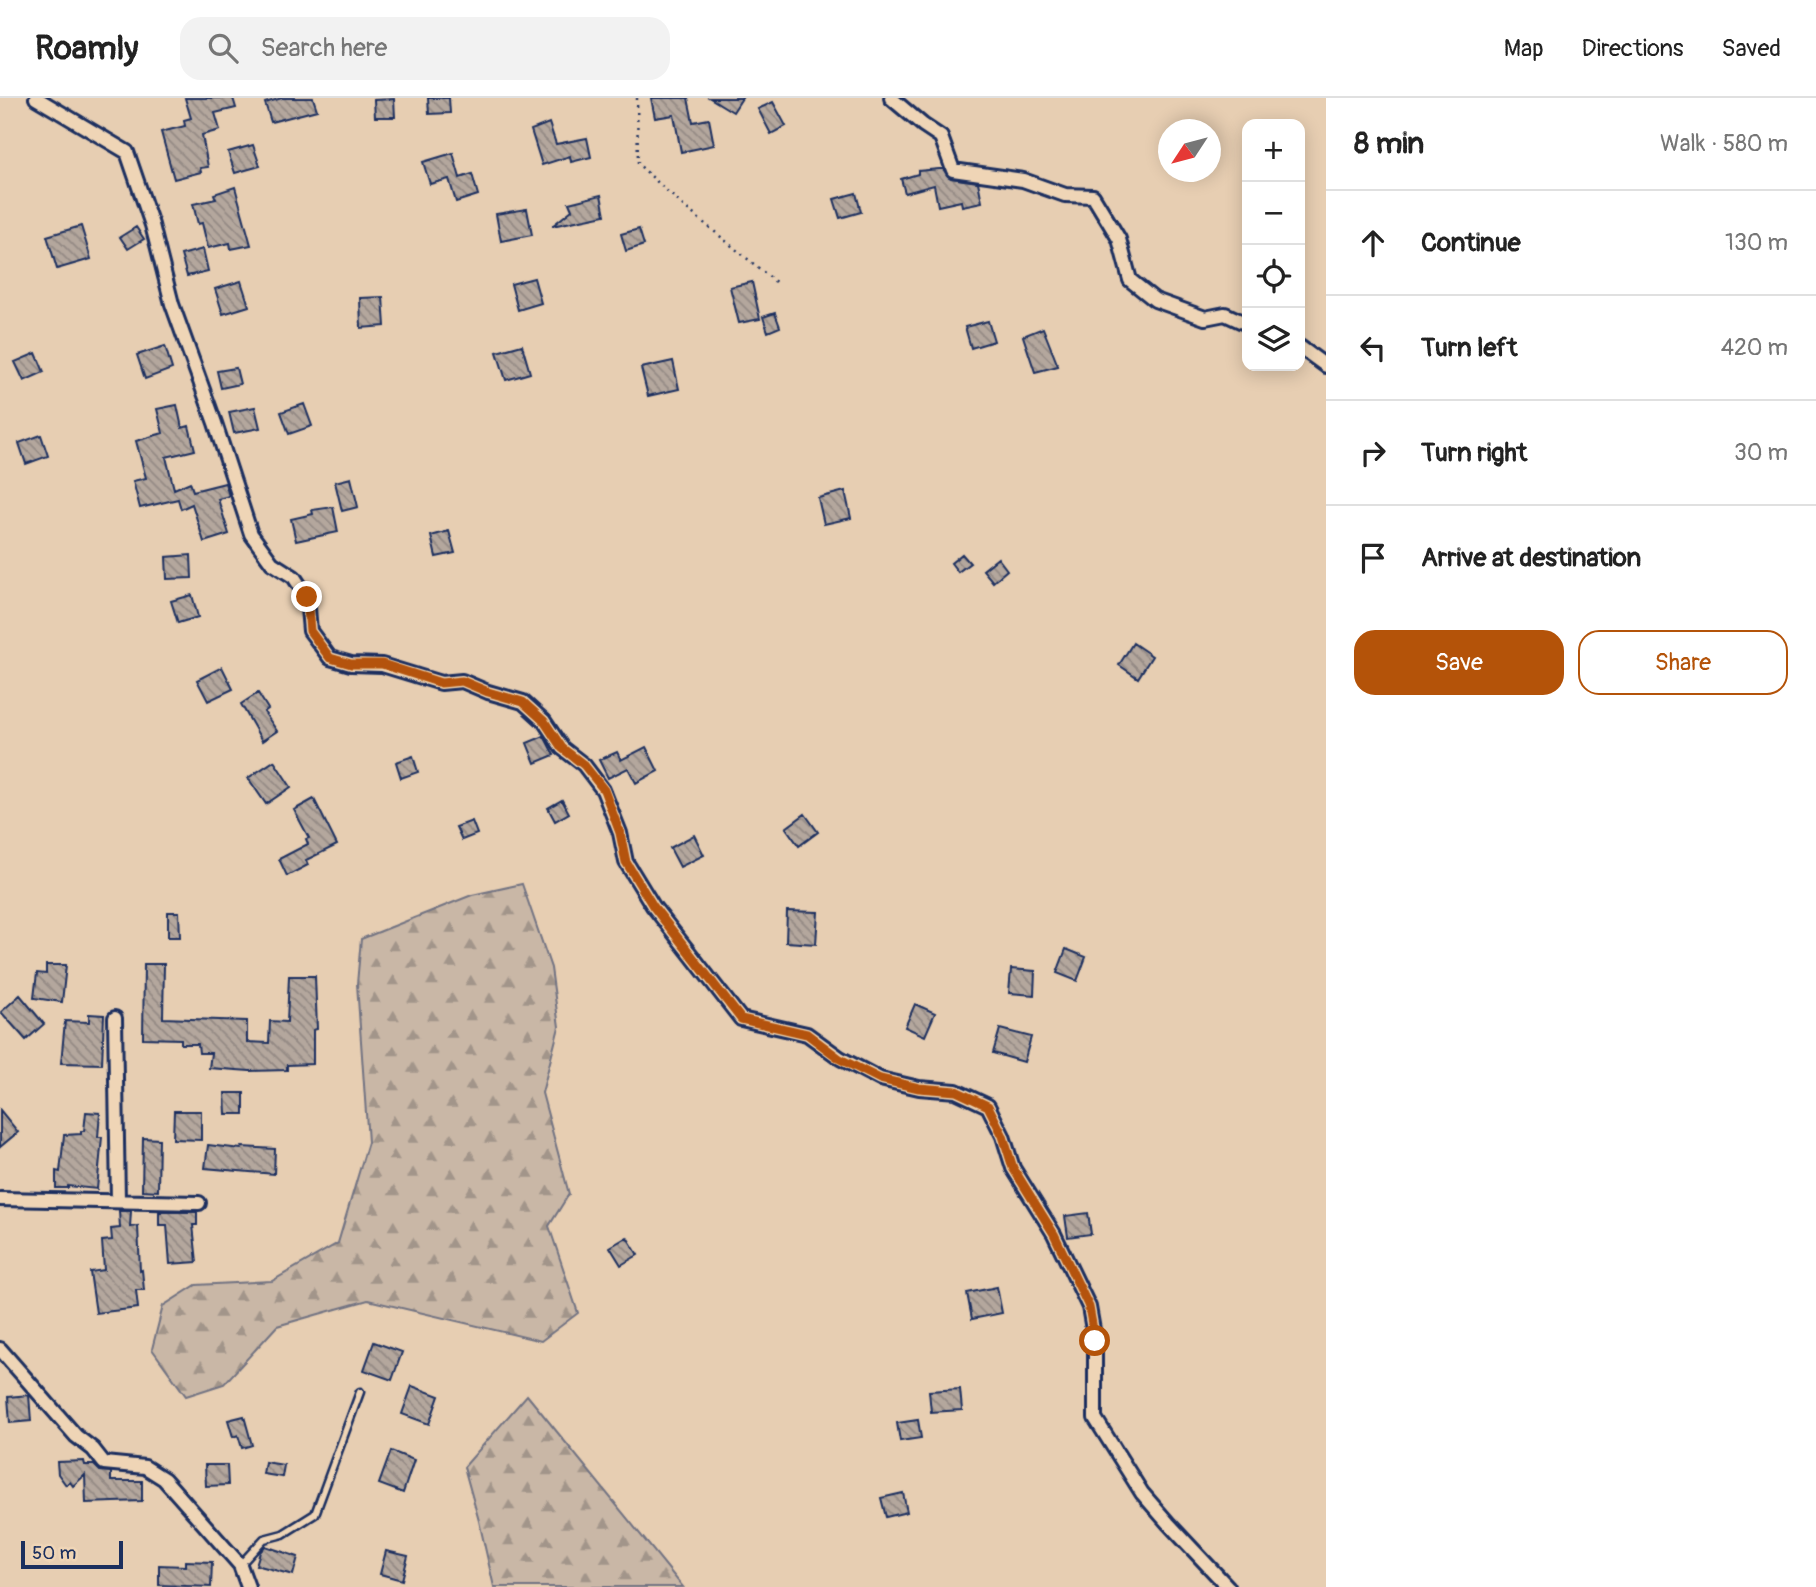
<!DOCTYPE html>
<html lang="en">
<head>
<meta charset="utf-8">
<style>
  body { margin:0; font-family:Pangolin,sans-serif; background:#f2f2f2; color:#222 }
  .controls { position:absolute; right:21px; top:21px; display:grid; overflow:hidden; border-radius:14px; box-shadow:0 4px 18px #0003 }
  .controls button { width:63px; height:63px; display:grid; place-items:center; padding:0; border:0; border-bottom:2px solid #e0e0e0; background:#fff; color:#222; font:35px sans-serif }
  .compass { position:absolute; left:1158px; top:21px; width:63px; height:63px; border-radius:50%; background:#fff; box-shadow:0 4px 18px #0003; rotate:234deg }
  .scale { position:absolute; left:21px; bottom:18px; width:102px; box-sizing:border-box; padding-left:7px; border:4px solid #1b2f5e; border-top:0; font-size:19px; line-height:24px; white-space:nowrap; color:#1b2f5e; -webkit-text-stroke:5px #efd5b6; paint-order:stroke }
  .stop { position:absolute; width:21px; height:21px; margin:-16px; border:5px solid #b45309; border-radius:50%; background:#fff }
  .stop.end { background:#b45309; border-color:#fff; box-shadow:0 2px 7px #0008 }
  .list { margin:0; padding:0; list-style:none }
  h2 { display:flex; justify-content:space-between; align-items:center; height:91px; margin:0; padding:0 28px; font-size:30px }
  h2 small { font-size:23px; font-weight:400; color:#767676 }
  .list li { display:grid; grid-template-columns:46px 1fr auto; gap:21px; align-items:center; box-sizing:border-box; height:105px; padding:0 28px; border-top:2px solid #e0e0e0 }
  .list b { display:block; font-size:26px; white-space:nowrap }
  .list em { font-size:23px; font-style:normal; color:#767676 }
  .actions { display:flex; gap:14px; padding:21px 28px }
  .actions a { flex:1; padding:16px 0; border:2px solid #b45309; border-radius:21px; text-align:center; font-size:24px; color:#b45309 }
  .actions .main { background:#b45309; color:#fff }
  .icon { flex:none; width:38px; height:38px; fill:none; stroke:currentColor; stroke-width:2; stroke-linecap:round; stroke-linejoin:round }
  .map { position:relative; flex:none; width:1326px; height:1489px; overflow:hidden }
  header { display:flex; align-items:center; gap:42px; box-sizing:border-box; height:98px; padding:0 35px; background:#fff; border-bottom:2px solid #e0e0e0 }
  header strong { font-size:33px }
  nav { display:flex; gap:38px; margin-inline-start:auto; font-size:24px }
  .search { width:490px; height:63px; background:#f2f2f2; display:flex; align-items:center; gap:18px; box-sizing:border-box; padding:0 24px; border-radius:21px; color:#767676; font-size:26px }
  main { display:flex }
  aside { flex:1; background:#fff }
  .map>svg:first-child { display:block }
  .forest { fill:url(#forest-firs); stroke:#727382; stroke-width:2 }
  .building { fill:url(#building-back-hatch); stroke:#1b2f5e; stroke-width:2 }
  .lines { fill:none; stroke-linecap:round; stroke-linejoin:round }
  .lane-casing { stroke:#1b2f5e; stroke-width:11 }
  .street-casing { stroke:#1b2f5e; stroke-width:18 }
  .path { stroke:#1b2f5e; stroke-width:2.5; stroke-dasharray:2 5; stroke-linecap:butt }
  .lane { stroke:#efd5b6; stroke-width:6 }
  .street { stroke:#efd5b6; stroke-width:12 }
  .route { stroke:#b45309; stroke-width:9 }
</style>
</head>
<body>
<header>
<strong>Roamly</strong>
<div class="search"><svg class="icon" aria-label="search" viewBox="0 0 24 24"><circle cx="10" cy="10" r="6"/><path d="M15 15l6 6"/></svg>Search here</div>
<nav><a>Map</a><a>Directions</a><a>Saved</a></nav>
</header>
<main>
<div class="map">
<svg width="1326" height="1489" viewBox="0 0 1326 1489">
  <defs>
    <pattern id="forest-firs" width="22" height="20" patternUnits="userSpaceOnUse" patternTransform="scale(1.75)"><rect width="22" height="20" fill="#c9b7a6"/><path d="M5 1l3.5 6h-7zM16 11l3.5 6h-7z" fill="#a2958a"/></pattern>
    <pattern id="building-back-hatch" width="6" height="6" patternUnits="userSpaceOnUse" patternTransform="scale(1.75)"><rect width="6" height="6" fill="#b4a79d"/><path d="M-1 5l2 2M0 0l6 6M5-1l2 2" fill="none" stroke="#928883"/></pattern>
  </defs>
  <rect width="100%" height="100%" fill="#e7ceb2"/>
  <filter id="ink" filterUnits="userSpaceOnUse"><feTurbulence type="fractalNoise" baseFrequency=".0143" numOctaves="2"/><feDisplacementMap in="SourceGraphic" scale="14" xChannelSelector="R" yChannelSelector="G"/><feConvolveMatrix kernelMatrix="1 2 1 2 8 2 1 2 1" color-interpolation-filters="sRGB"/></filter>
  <g filter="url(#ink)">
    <path class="forest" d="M522,786L551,870L559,929L542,995L569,1096L549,1128L578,1215L541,1243L368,1202L277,1228L224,1286L186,1298L152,1251L163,1208L196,1187L272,1183L338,1145L368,1044L357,886L361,841L472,797Z
      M527,1297L549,1324L683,1489H494L479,1423L464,1369Z"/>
    <path class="building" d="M185,0H233L236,10L215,15L220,32L202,37L208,69L200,70L201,74L174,81L161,34L185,28L184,22L191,20Z
      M282,0H313L317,12L271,24L265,5Z
      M428,0H449L450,15L429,16Z
      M651,0H688L693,24L709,21L714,47L681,54L674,17L655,20Z
      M710,0H742L733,14Z
      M394,1L395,19H375L374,2Z
      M773,4L786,28L771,36L758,11Z
      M549,25L556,46L587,40L591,59L571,64L570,58L542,67L531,32Z
      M253,47L260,68L235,75L228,54Z
      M453,55L460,80L472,76L478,97L456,104L449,81L430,86L423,64Z
      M939,71H943L951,80L978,84L982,104L962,108L961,103L938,108L934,87L905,95L901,81L918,76V73Z
      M235,89L251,147L231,151L230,145L208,150L202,125L198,126L193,106L216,101L214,96Z
      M856,95L861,114L840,120L834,101Z
      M601,97L605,117L552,128L572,112L569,105Z
      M527,111L532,137L501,143L496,116Z
      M81,128L91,161L57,171L47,138Z
      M136,129L144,141L128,151L120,139Z
      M639,131L644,147L626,153L621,136Z
      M203,151L208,173L187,178L181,157Z
      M534,180L541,205L518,212L511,186Z
      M241,183L249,208L223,216L215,191Z
      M752,184L760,221L739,225L730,189Z
      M383,199L385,228L361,230L360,200Z
      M775,215L780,229L768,234L763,219Z
      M988,223L994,243L971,250L965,229Z
      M1043,230L1058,268L1035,274L1023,238Z
      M522,247L530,275L506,282L497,254Z
      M165,248L172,271L145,281L137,257Z
      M36,255L44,274L24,283L15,264Z
      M673,263L679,291L648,298L641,270Z
      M236,270L240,286L221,290L217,273Z
      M304,306L312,328L289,336L281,314Z
      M177,307L182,330L189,328L195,352L166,359L174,391L190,384L193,393L225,385L229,398L218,401L229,436L204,444L192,406L181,411L178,401L140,410L133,383L146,380L136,343L163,335L157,311Z
      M255,309L260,330L234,335L229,314Z
      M41,337L48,358L26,366L19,345Z
      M351,380L358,409L342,413L335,384Z
      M845,393L851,420L824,426L818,400Z
      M333,409L338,434L296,443L291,421L313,416L312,412Z
      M449,433L455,455L436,459L431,438Z
      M962,456L970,465L958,474L951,465Z
      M191,457L192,480L167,481L166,459Z
      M998,460L1007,472L993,484L983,472Z
      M192,497L198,519L178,525L171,503Z
      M1133,545L1152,558L1138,580L1119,567Z
      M222,569L233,591L208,603L197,582Z
      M258,595L268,611L264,614L277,633L262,643L241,606Z
      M544,638L554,657L535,665L527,645Z
      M646,649L658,673L636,685L628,670L608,680L599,662L617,654L621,662Z
      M413,658L418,674L401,680L396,664Z
      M274,663L291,689L266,706L248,680Z
      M314,701L337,747L306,762L308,767L287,778L279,761L308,746L306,741L309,740L294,712Z
      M562,702L569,715L555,723L548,710Z
      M805,716L818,734L799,748L786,730Z
      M472,723L477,736L462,742L456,729Z
      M694,737L704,757L680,769L670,750Z
      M787,813L818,814L816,846L786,844Z
      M168,814H179L180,839H168Z
      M1066,851L1086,859L1077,883L1057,875Z
      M144,866H164L163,920L247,923V944L269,945L270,923L287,924L289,878H315L317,931L313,932V966L287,967V972L250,973L209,970L211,955H199L198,946H181V941L143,940Z
      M46,867H66L62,904L34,900L37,875L46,876Z
      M1011,871L1035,873L1034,897L1009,895Z
      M20,897L44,926L26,942L1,914Z
      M915,906L935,915L925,938L905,929Z
      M89,916L104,917L102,966L61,965L65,923L89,924Z
      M1000,931L1031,939L1024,964L993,955Z
      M225,995H244V1016H226Z
      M0,1012L18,1034L0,1049Z
      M174,1013H201V1042L173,1041Z
      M86,1014L100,1015L98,1039H102L97,1091L68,1088V1090H56V1073L60,1074L64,1037L81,1036V1033H84Z
      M143,1040L159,1041L158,1093L142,1092Z
      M208,1047L241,1051L242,1049L275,1051L274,1076L205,1070Z
      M119,1113H131L130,1129L138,1128L140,1173L142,1172L144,1192H136L138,1210L96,1215L90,1174L104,1172L102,1143L112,1142L111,1131L120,1130Z
      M159,1114H197V1127H193L197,1164L170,1166L167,1127H159Z
      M1088,1115L1091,1136L1068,1139L1065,1118Z
      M627,1139L638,1157L621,1167L610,1149Z
      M997,1189L1002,1215L972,1221L967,1195Z
      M374,1244L402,1254L392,1282L364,1272Z
      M412,1288L439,1298L429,1326L402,1316Z
      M960,1291L962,1312L931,1314L929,1293Z
      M29,1297L31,1323L10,1325L8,1299Z
      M244,1318L252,1347L242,1350L238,1337L233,1339L228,1322Z
      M918,1322L921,1340L900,1343L897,1325Z
      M391,1353L414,1362L403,1395L379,1386Z
      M84,1363L85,1367H94L100,1373L111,1374V1383H142V1403L86,1405L85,1377L73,1388L70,1384L66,1387L58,1376L57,1364Z
      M265,1364L284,1367L282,1379L263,1376Z
      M205,1367H227L228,1387L206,1388Z
      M903,1395L907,1414L886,1419L881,1400Z
      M265,1448L298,1459L293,1477L256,1467L260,1454Z
      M386,1453L408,1458L402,1482L380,1476Z
      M186,1463L212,1464L211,1489L159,1487V1467L186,1468Z"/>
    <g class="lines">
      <g class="lane-casing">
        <path id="lane" d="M240,1467L264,1441L283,1436L315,1416L360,1294"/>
      </g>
      <g class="street-casing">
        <path id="street" d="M36,0L127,54L152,127L172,206L215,325L251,436L272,465L294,479L307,499L310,533L330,560L351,566L382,567L441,585L462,583L488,594L523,604L544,623L562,650L584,667L603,692L620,735L626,764L653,808L741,921L807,936L840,960L880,981L919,990L956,993L988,1008L1003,1038L1013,1070L1054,1136L1089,1209L1095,1243V1320L1142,1395L1168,1425L1228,1489
          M891,0L923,27L941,39L953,72L1023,82L1065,97L1093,98L1119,141L1130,182L1155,202L1205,220L1225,216L1247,226
          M1300,249L1326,268
          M115,920L118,1103
          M0,1101L199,1105
          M0,1251L76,1338L93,1351L104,1365L145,1369L164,1381L240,1467L248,1489"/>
      </g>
      <path class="path" d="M637,0L638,66L681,106L778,186"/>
      <use href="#lane" class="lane"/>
      <use href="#street" class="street"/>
    </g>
  </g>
  <g class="lines" filter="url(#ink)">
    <path class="route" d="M307,499L310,533L330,560L351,566H382L441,585L462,583L488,594L523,604L544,623L562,650L584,667L604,692L620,735L626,764L653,808L741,921L807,936L840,961L880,981L919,990L956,993L988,1008L1003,1038L1013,1070L1054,1136L1089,1209L1095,1243"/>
  </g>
</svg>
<div class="controls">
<button>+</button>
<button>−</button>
<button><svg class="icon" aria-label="locate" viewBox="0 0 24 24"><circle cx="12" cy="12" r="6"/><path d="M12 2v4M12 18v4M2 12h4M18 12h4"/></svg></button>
<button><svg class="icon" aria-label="layers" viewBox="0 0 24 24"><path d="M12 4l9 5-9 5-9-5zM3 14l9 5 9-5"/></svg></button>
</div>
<svg class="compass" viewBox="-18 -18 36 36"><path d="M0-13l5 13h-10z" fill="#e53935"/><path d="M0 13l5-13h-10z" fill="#767676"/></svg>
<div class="scale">50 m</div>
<div class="stop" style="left:1095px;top:1243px"></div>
<div class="stop end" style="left:307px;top:499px"></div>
</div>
<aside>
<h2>8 min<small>Walk · 580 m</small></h2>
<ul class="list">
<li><svg class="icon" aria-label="ahead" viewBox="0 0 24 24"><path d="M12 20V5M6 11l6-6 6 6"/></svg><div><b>Continue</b></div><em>130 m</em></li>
<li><svg class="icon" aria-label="left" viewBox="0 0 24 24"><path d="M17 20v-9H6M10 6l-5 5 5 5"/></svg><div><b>Turn left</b></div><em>420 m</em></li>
<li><svg class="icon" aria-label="right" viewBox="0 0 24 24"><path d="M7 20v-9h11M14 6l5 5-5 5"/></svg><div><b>Turn right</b></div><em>30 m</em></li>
<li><svg class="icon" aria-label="arrive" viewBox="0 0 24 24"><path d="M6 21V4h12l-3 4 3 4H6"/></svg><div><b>Arrive at destination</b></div></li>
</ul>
<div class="actions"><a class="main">Save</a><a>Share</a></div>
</aside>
</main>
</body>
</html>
